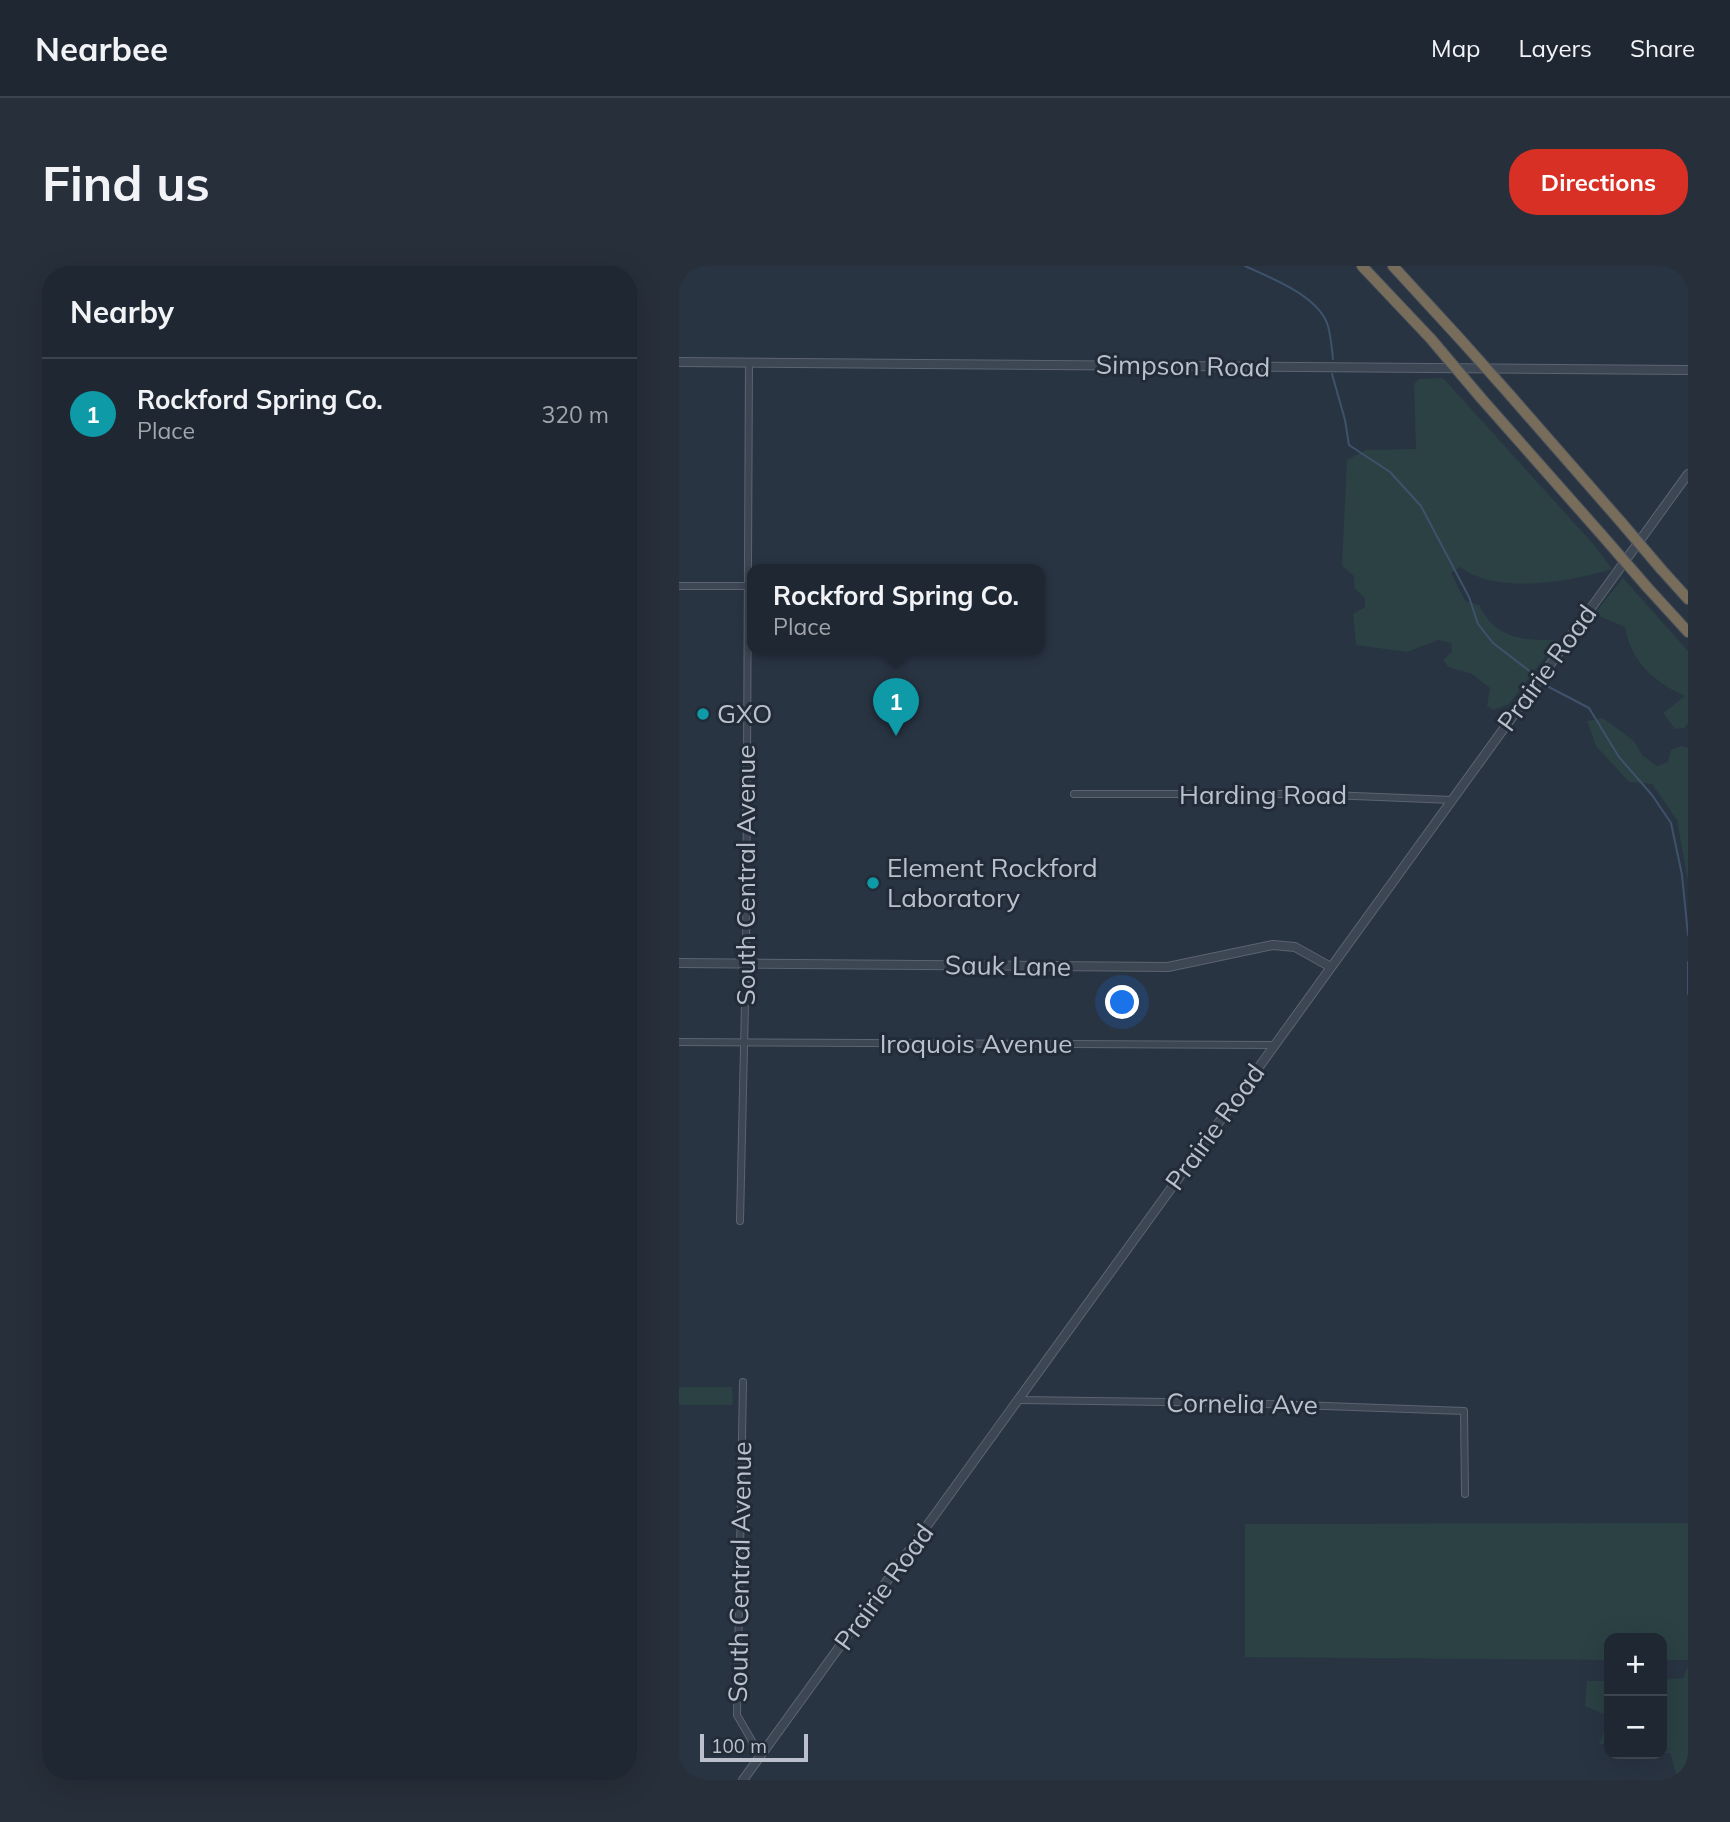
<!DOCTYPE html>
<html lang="en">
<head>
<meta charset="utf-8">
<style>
  body { margin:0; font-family:Mulish,sans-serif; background:#272f3a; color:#f1f3f6 }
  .controls { position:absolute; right:21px; bottom:21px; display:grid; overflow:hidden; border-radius:14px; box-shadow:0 7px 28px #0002 }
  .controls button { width:63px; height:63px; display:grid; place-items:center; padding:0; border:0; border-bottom:2px solid #3c444d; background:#1f2732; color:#f1f3f6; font:35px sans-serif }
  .scale { position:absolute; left:21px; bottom:18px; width:108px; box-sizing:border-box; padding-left:7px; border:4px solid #bac1cc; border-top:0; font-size:19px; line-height:24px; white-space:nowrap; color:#bac1cc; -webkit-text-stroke:5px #222b38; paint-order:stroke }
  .you { position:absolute; left:444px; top:737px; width:24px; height:24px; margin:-18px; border:5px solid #fff; border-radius:50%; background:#1a73e8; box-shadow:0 0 0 10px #1a73e833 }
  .badge { display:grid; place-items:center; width:46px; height:46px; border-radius:50%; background:#d93025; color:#fff; font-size:23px; font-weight:700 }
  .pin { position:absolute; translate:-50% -58px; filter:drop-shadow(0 2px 4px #0008) }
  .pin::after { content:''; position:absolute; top:37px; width:24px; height:21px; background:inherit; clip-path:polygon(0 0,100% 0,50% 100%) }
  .popup { position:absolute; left:68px; top:298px; width:298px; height:91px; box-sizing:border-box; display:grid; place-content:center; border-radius:14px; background:#1f2732; filter:drop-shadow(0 2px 5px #0005); font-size:23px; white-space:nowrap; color:#a1a5ac }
  .popup b { font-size:26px; color:#f1f3f6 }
  .popup::after { content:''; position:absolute; left:50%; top:100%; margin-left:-14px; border:14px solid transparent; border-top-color:#1f2732 }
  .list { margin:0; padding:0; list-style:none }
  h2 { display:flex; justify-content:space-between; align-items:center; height:91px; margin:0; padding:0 28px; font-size:30px }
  h2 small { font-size:23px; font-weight:400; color:#a1a5ac }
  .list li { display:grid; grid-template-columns:46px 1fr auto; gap:21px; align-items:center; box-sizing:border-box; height:112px; padding:0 28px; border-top:2px solid #3c444d }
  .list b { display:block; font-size:26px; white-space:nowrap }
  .list p { margin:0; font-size:23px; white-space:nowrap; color:#a1a5ac }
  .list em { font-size:23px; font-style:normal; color:#a1a5ac }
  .map { position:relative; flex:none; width:1009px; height:1514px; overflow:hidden; border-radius:28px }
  header { display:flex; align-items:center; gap:42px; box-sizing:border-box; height:98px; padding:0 35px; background:#1f2732; border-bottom:2px solid #3c444d }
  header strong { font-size:33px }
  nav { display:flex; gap:38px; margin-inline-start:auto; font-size:24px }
  .intro { display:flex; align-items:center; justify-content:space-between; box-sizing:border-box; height:168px; padding:0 42px }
  h1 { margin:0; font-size:49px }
  .button { padding:18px 32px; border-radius:28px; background:#d93025; color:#fff; font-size:24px; font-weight:700 }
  main { display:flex; gap:42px; padding:0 42px }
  aside { flex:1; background:#1f2732; border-radius:28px; box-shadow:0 7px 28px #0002 }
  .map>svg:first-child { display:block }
  .green { fill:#2b4144 }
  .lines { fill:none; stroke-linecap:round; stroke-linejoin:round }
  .stream { stroke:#3f526b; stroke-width:2 }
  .minor-casing { stroke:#5b6470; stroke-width:8 }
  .tertiary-casing { stroke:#5b6470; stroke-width:10 }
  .motorway-casing { stroke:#48515d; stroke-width:12 }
  .minor { stroke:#3d4653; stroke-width:6 }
  .tertiary { stroke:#3d4653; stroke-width:8 }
  .motorway { stroke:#786c5a; stroke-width:10 }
  .motorway-bridge-casing { stroke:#48515d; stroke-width:12; stroke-linecap:butt }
  .motorway-bridge { stroke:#786c5a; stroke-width:10 }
  .culture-dot { fill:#0f9aa8; stroke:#222b38; stroke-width:2.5 }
  .labels { text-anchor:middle; stroke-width:6; stroke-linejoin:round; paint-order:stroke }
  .street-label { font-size:26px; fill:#bac1cc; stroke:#222b38 }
  .poi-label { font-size:26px; fill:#bac1cc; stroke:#222b38; text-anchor:start }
</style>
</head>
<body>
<header>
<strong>Nearbee</strong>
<nav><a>Map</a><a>Layers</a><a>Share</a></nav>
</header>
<div class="intro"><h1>Find us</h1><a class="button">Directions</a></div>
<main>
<aside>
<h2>Nearby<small></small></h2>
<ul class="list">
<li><span class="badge" style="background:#0f9aa8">1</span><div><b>Rockford Spring Co.</b><p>Place</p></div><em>320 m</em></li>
</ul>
</aside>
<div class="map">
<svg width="1009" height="1514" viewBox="0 0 1009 1514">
  <rect width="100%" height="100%" fill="#293443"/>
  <path class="green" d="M764,112L916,280L933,303C890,316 819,329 781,301L772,307L786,335L800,339C818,374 844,374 879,374L830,438L814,444L808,440L811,422L793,408L769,401L764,394L773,386L772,377L759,374L728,386L677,379L674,348L686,341V332L676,323L675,310L663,300L668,194L687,184L737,183L735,118L740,113Z
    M944,312L1009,385V457L1005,462L996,463L984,447L1006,430C975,416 952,396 946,361L915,348Z
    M924,452L955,475L963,489L978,500L989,496L992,484L1003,480L1009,482V615L998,554L973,518L950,516L917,480L908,455Z
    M0,1121H53L54,1139H0Z
    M1009,1257V1394H983V1372H930V1394L566,1391V1258Z
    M1009,1401V1514H999L991,1487H985L990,1483L983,1482V1414L1004,1412Z
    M908,1415H930V1478H920L928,1458L925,1448L906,1440Z"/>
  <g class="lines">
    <path class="stream" d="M566,0C592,12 640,30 649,60C652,71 653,83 654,93
      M653,108L666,154L670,179L711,206L742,240L790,331L799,358L814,377L853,407
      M868,420L910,442L940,491L973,529L992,557L1003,609L1009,669
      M1009,696V728"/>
    <g class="minor-casing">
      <path id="minor" d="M0,320H74
        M395,528H627L773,534
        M0,776L594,779
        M61,955L67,695L70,96
        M64,1116L58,1449L81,1489
        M340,1134L560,1137L785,1145L786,1228"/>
    </g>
    <g class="tertiary-casing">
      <path id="tertiary" d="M0,96L1009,104
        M0,697L489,701L594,679L616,681L650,700
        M64,1514L1009,208"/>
    </g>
    <g class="motorway-casing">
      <path id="motorway" d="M683,0L752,73
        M714,0L782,74
        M831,129L942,256
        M802,132L922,268
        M982,303L1009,333
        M968,321L1009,366"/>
    </g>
    <use href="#minor" class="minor"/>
    <use href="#tertiary" class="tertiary"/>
    <use href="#motorway" class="motorway"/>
    <g class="motorway-bridge-casing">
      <path id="motorway-bridge" d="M752,73L802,132
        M782,74L831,129
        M942,256L982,303
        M922,268L968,321"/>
    </g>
    <use href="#motorway-bridge" class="motorway-bridge"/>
  </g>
  <g class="culture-dot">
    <circle cx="24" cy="448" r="7"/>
    <circle cx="194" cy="617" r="7"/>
  </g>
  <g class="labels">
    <g class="street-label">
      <text transform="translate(504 100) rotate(1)" y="9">Simpson Road</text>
      <text transform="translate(868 402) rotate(-54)" y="9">Prairie Road</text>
      <text x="584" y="538">Harding Road</text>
      <text transform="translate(67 609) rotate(-90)" y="9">South Central Avenue</text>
      <text transform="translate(329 700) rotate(1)" y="9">Sauk Lane</text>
      <text x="297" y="787">Iroquois Avenue</text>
      <text transform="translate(536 861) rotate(-54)" y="9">Prairie Road</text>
      <text transform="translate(563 1138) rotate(1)" y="9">Cornelia Ave</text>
      <text transform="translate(61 1306) rotate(-89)" y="9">South Central Avenue</text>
      <text transform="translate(205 1321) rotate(-54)" y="9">Prairie Road</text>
    </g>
    <g class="poi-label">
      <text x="38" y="457">GXO</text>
      <text x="208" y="611">Element Rockford<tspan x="208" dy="30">Laboratory</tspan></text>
    </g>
  </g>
</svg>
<div class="controls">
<button>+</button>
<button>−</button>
</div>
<div class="scale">100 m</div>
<div class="you"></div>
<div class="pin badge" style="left:217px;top:470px;background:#0f9aa8">1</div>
<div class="popup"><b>Rockford Spring Co.</b>Place</div>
</div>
</main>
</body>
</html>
